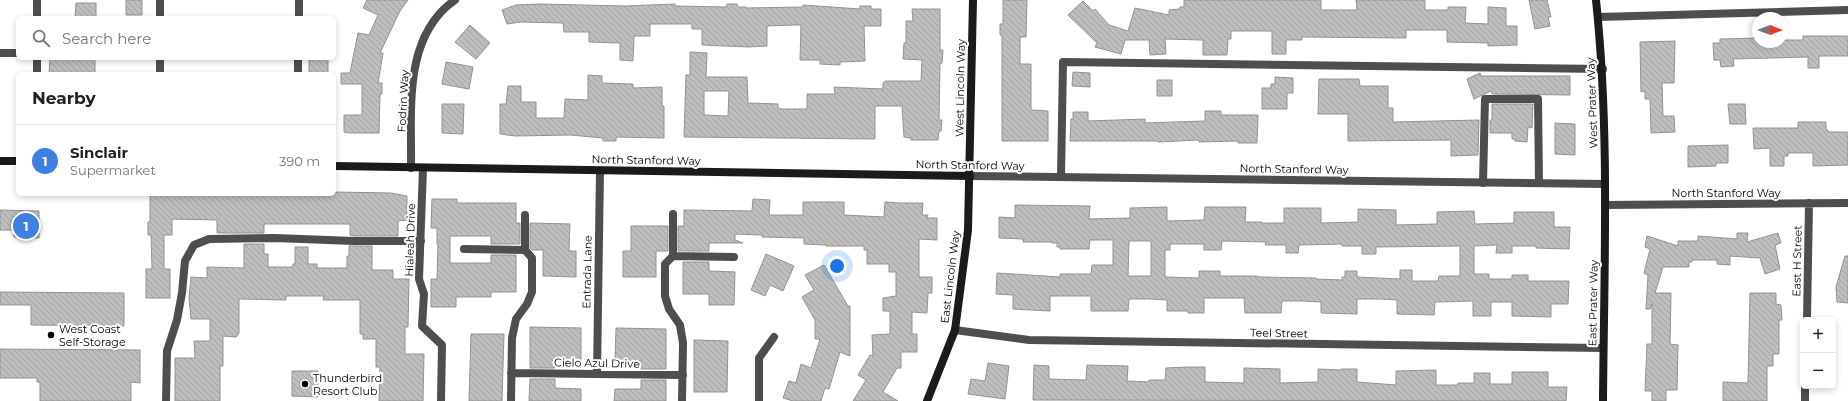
<!DOCTYPE html>
<html lang="en">
<head>
<meta charset="utf-8">
<style>
  body { margin:0; font-family:Montserrat,sans-serif; background:#f2f2f2; color:#202124 }
  .controls { position:absolute; right:12px; bottom:12px; display:grid; overflow:hidden; border-radius:6px; box-shadow:0 2px 6px #0003 }
  .controls button { width:36px; height:36px; display:grid; place-items:center; padding:0; border:0; border-bottom:1px solid #e0e0e0; background:#fff; color:#202124; font:20px sans-serif }
  .compass { position:absolute; left:1752px; top:12px; width:36px; height:36px; border-radius:50%; background:#fff; box-shadow:0 2px 6px #0003; rotate:90deg }
  .you { position:absolute; left:837px; top:266px; width:14px; height:14px; margin:-10px; border:3px solid #fff; border-radius:50%; background:#1a73e8; box-shadow:0 0 0 6px #1a73e833 }
  .badge { display:grid; place-items:center; width:26px; height:26px; border-radius:50%; background:#000; color:#fff; font-size:13px; font-weight:700 }
  .pin { position:absolute; translate:-50% -50%; border:2px solid #fff; box-shadow:0 1px 4px #0006 }
  .list { margin:0; padding:0; list-style:none }
  h2 { display:flex; justify-content:space-between; align-items:center; height:52px; margin:0; padding:0 16px; font-size:17px }
  h2 small { font-size:13px; font-weight:400; color:#757577 }
  .list li { display:grid; grid-template-columns:26px 1fr auto; gap:12px; align-items:center; box-sizing:border-box; height:72px; padding:0 16px; border-top:1px solid #e0e0e0 }
  .list b { display:block; font-size:15px; white-space:nowrap }
  .list p { margin:0; font-size:13px; white-space:nowrap; color:#757577 }
  .list em { font-size:13px; font-style:normal; color:#757577 }
  .icon { flex:none; width:22px; height:22px; fill:none; stroke:currentColor; stroke-width:2; stroke-linecap:round; stroke-linejoin:round }
  .map { position:relative; flex:none; width:1848px; height:401px; overflow:hidden }
  .search { position:absolute; background:#fff; box-shadow:0 2px 6px #0003; left:16px; top:16px; width:320px; height:44px; display:flex; align-items:center; gap:10px; box-sizing:border-box; padding:0 14px; border-radius:6px; color:#757577; font-size:15px }
  .panel { position:absolute; background:#fff; box-shadow:0 2px 6px #0003; left:16px; top:72px; width:320px; height:124px; border-radius:6px }
  .map>svg:first-child { display:block }
  .building { fill:url(#building-back-hatch); stroke:#929292; fill-rule:evenodd }
  .lines { fill:none; stroke-linecap:round; stroke-linejoin:round }
  .lane { stroke:#4e4e4e; stroke-width:8 }
  .street { stroke:#4e4e4e; stroke-width:8 }
  .secondary { stroke:#1b1b1b; stroke-width:8 }
  .poi-dot { fill:#000; stroke:#fff; stroke-width:1.5 }
  .labels { text-anchor:middle; stroke-width:4; stroke-linejoin:round; paint-order:stroke }
  .street-label { font-size:11px; fill:#000; stroke:#fff }
  .poi-label { font-size:11px; fill:#000; stroke:#fff; text-anchor:start }
</style>
</head>
<body>
<div class="map">
<svg width="1848" height="401" viewBox="0 0 1848 401">
  <defs>
    <pattern id="building-back-hatch" width="6" height="6" patternUnits="userSpaceOnUse"><rect width="6" height="6" fill="#bebebe"/><path d="M-1 5l2 2M0 0l6 6M5-1l2 2" fill="none" stroke="#a2a2a2"/></pattern>
  </defs>
  <rect width="100%" height="100%" fill="#fff"/>
  <path class="building" d="M126,0H142V15H126Z
    M367,0H408L400,11L380,53H383L378,83H382V94H380L379,133H350L344,132V115H362V84H341V73H350L358,33L369,35L378,15L363,8Z
    M1003,0H1027L1026,37H1020V64H1031V110L1048,111V141H1002V35H1000V24H1003Z
    M1184,0H1321V10H1357L1356,0H1425V10H1448V7H1466L1465,23L1488,24V7L1506,8V26H1517V45L1488,46V43L1447,42V30H1406V38L1302,37V40H1286V54H1272V31H1231V39H1228L1227,55H1203V40L1165,39L1166,54L1150,55L1149,40H1125L1121,54L1095,47L1097,43L1068,15L1083,1L1093,11L1095,9L1109,25L1128,31L1135,8L1169,15V10L1180,9V7H1184Z
    M1529,0H1547L1551,17H1548L1550,26L1535,29Z
    M76,3H96V18H75Z
    M540,4L625,6L675,4V6L726,7L727,4H737L738,7H746V8L803,7V5L860,9V6H871V9H881V26H864L865,61L840,62V65L820,64V60H800L801,25H795L767,26V46L749,47L702,45V29H692V24H650V36H634L633,61L620,60V43L589,42V32H564L563,23L521,22L507,24L502,10L516,5Z
    M912,9H940V50H943L942,63L940,64L939,120H942L941,131H939L938,140H911V138L904,137L902,106H875V139L684,137L686,75H690V52L707,53L706,77H747L748,103L778,104V108L781,109H807V94H835L834,87L883,89V83L885,81H921L922,60L903,59L904,43H906V21H913ZM704,91H729L728,116L704,115Z
    M470,25L490,43L476,59L455,42Z
    M1803,36H1848V56H1819V68H1808V57L1733,59L1734,66L1721,67L1720,60H1714L1713,43H1720V39L1758,38V42H1782V40H1803Z
    M1675,41L1674,83H1662L1663,116H1674L1675,132L1651,133L1650,99H1645V91L1641,92L1640,42Z
    M50,58H95V74H49Z
    M309,58H328V74H309Z
    M446,62L473,67L469,89L442,84Z
    M1073,72L1090,73V87L1072,86Z
    M1480,73L1481,76H1570V95L1492,94L1491,91L1474,99L1467,79Z
    M588,75L602,76V83L633,84V88L662,87V106H664V138L616,137V141H603V138L571,135L515,136L500,134V104H506L508,86H521V102H536V118H564L565,99L588,100Z
    M1275,77L1293,78V93H1287V109H1262V88H1271V84H1275Z
    M1319,79H1359L1360,86H1388V108H1393V122L1479,120L1478,155L1451,156V140L1348,141V114H1318Z
    M1157,80H1172V96H1157Z
    M442,104H464L463,134L442,133Z
    M1492,104H1533L1532,128L1528,127L1527,142L1515,141V139H1512V133H1490V120H1492Z
    M1728,104H1745L1746,124H1730Z
    M1205,111H1221V115H1258L1257,143H1238V141L1199,142V140L1158,142L1157,141H1070L1071,119H1073V112H1088V121L1145,119V123L1205,121Z
    M1798,122H1826V130H1828V132H1848V165L1813,166V153H1788V156H1784V166H1770V148L1754,149L1753,128H1798Z
    M1555,123L1575,124V155L1555,154Z
    M1728,145V163H1716V166L1688,167V146Z
    M334,192L391,193L407,196V220L398,221V236H354L350,235V224H264V233H217V220L172,219V235H164V269H170V298H146V269H152L151,235H148V222H150V194H278L325,196V194H334Z
    M432,199H457V203H516V223H520V244H491V236H450V263H491V255H516V292H491V297H456V307H431V279H437L438,244H437V228H431Z
    M753,199L770,200L769,215H803V202H844V215L884,217L885,202L900,203H923L922,215H928L927,218H937V240L919,239V277H932V293H928L927,313L912,312V334H917V352H901V368H897L883,392L898,401H853L866,380L858,375L870,355L873,356L872,335L890,334V311H883V298L896,296V272H889V264H867V250H864V246H826V245L804,244V238L762,237V235L735,234V240L743,243H709V251H678V226H684V210L752,211Z
    M1015,205L1090,206L1089,219L1130,218V208L1167,207V221L1204,220L1205,207H1246L1245,222H1262L1261,223H1284V208H1321V223L1358,222V209L1396,210V225L1437,224V212L1474,211L1475,224L1514,223V212H1554V227H1570L1569,249L1536,248V246H1512V253H1496L1497,245L1474,246V274H1489V279H1512V275H1528V281H1569L1568,304H1551V317L1512,316V302H1491V316H1473V301L1435,302L1434,315L1397,314V300L1381,299H1357V314L1321,313V302L1303,301H1282L1281,313H1245L1244,298H1204V313H1188V311H1167V300L1151,299H1129L1128,311H1091V296H1050V311L1013,309V295L996,294L997,273L1060,277V274H1091L1092,265H1113V240H1090L1089,249H1060V247H1057V243H1052V242H1023V239L999,238V217L1015,218ZM1129,241H1151V276H1128ZM1222,241L1266,242L1265,245H1286V253H1298L1299,245L1342,244V246H1362V254H1376V247L1460,246V276H1439L1438,281H1412V270H1400V279L1357,277V271H1345V277H1342V280L1316,279V278L1260,277L1256,276H1220V271H1199V278L1165,277V250H1170V244H1204V250H1221Z
    M0,210L39,211V238L14,237V230H0Z
    M530,223L570,224L569,251H576V277L543,276V250H532L530,248Z
    M631,226H668V251H656V277H623V251H631Z
    M1737,233H1748L1747,242L1778,233L1781,243L1775,245L1780,269L1765,274L1760,258L1730,256V265L1717,264V260H1692V262H1689V267H1663L1655,293H1671L1670,344L1678,345L1677,390H1666V401H1652V391H1645L1647,344H1652V304L1650,309H1646L1648,275L1644,273L1650,249L1645,247L1647,236L1678,246V241H1698V236L1737,239Z
    M244,244H264V254H268V267H293V264H295V247H308V264H317V268H347V256H349V246H372V270H393V279H409L408,327H405V354H424L423,401H379L380,367H376V339H363V334H360V300H323L324,296H286V300L239,299V333L236,337L223,336V366H220V401H175V358H195L194,341H210V319H191L189,298L191,277L207,278V267L244,268Z
    M766,254L794,266L783,291L770,285L765,296L751,290Z
    M1845,256H1848V303L1837,302L1836,287Z
    M683,262H709V271L735,272L734,305H709V294H683Z
    M824,265L848,306H850V356L840,352L829,389L825,388L821,401H793L783,398L789,381L796,383L801,364L811,368L820,339H815V320L802,297L814,290L805,275Z
    M0,292L124,293V326L31,325V305H0Z
    M1750,293H1776V304L1781,305L1782,320H1779V354H1773V366H1767V401H1723V382L1748,383Z
    M530,327L581,328V361L555,360V368H530Z
    M616,328L666,329V369H641V361H615Z
    M471,334H504L502,401H469Z
    M694,340L728,341L727,392H694Z
    M0,349L140,350V383L131,382V401H40V382H37V378H0Z
    M988,363L1009,366L1005,399L968,394L971,379L985,381Z
    M1034,365L1049,366V379L1086,380L1087,365L1128,366L1127,381L1149,382V380H1165L1166,368L1187,367H1205V382L1244,383V368L1280,369V383L1318,382V369L1341,370V369H1357V382L1396,385V371L1436,370V385H1458V383H1474V373H1490V384H1512V372H1548V387H1567L1566,401L1033,400Z
    M292,371H318V397L292,396Z
    M530,379H555V388L581,389V401H529Z
    M641,380H666V401H614L615,389H641Z"/>
  <g class="lines">
    <path class="lane" d="M37,18V0
      M299,18V0
      M0,53H18
      M37,74V58
      M298,74V58
      M423,168L419,279L424,294L422,326L442,345L441,401
      M1061,177L1063,62L1603,69
      M1483,183L1485,99H1538L1539,183
      M673,214V256L665,264V296L669,309L680,325L683,343L682,401
      M464,249L525,250
      M673,256L734,257
      M511,373L683,375
      M597,374L600,171
      M166,401L167,351L177,320L182,293L185,261L194,245L209,239L275,238L354,241H421
      M511,401L512,338L516,319L527,304L532,292V258L525,250V215"/>
    <path class="street" d="M1598,17L1848,10
      M160,18V0
      M160,74V58
      M411,168C412,111 402,37 455,0
      M970,176L1605,184
      M1605,205L1848,203
      M1807,320L1809,203
      M955,330L1029,340L1603,348
      M759,401V358L774,337
      M1805,401V386"/>
    <path class="secondary" d="M1596,0C1610,133 1604,267 1603,401
      M0,161H18
      M334,166L970,176
      M927,401L955,330L968,230L973,0"/>
  </g>
  <g class="poi-dot">
    <circle cx="51" cy="335" r="4"/>
    <circle cx="305" cy="384" r="4"/>
  </g>
  <g class="labels">
    <g class="street-label">
      <text transform="translate(960 88) rotate(-89)" y="4">West Lincoln Way</text>
      <text transform="translate(403 101) rotate(-87)" y="4">Fodrin Way</text>
      <text transform="translate(1592 103) rotate(-92)" y="4">West Prater Way</text>
      <text transform="translate(646 160) rotate(1)" y="4">North Stanford Way</text>
      <text transform="translate(970 165) rotate(1)" y="4">North Stanford Way</text>
      <text transform="translate(1294 169) rotate(1)" y="4">North Stanford Way</text>
      <text x="1726" y="197">North Stanford Way</text>
      <text transform="translate(410 240) rotate(-88)" y="4">Hialeah Drive</text>
      <text transform="translate(1797 261) rotate(-89)" y="4">East H Street</text>
      <text transform="translate(587 272) rotate(-89)" y="4">Entrada Lane</text>
      <text transform="translate(950 277) rotate(-83)" y="4">East Lincoln Way</text>
      <text transform="translate(1593 303) rotate(-89)" y="4">East Prater Way</text>
      <text transform="translate(1279 333) rotate(1)" y="4">Teel Street</text>
      <text transform="translate(597 363) rotate(1)" y="4">Cielo Azul Drive</text>
    </g>
    <g class="poi-label">
      <text x="59" y="333">West Coast<tspan x="59" dy="13">Self-Storage</tspan></text>
      <text x="313" y="382">Thunderbird<tspan x="313" dy="13">Resort Club</tspan></text>
    </g>
  </g>
</svg>
<div class="controls">
<button>+</button>
<button>−</button>
</div>
<svg class="compass" viewBox="-18 -18 36 36"><path d="M0-13l5 13h-10z" fill="#e53935"/><path d="M0 13l5-13h-10z" fill="#757577"/></svg>
<div class="you"></div>
<div class="pin badge" style="left:26px;top:226px;background:#3f7fe0">1</div>
<div class="search"><svg class="icon" aria-label="search" viewBox="0 0 24 24"><circle cx="10" cy="10" r="6"/><path d="M15 15l6 6"/></svg>Search here</div>
<section class="panel">
<h2>Nearby<small></small></h2>
<ul class="list">
<li><span class="badge" style="background:#3f7fe0">1</span><div><b>Sinclair</b><p>Supermarket</p></div><em>390 m</em></li>
</ul>
</section>
</div>
</body>
</html>
